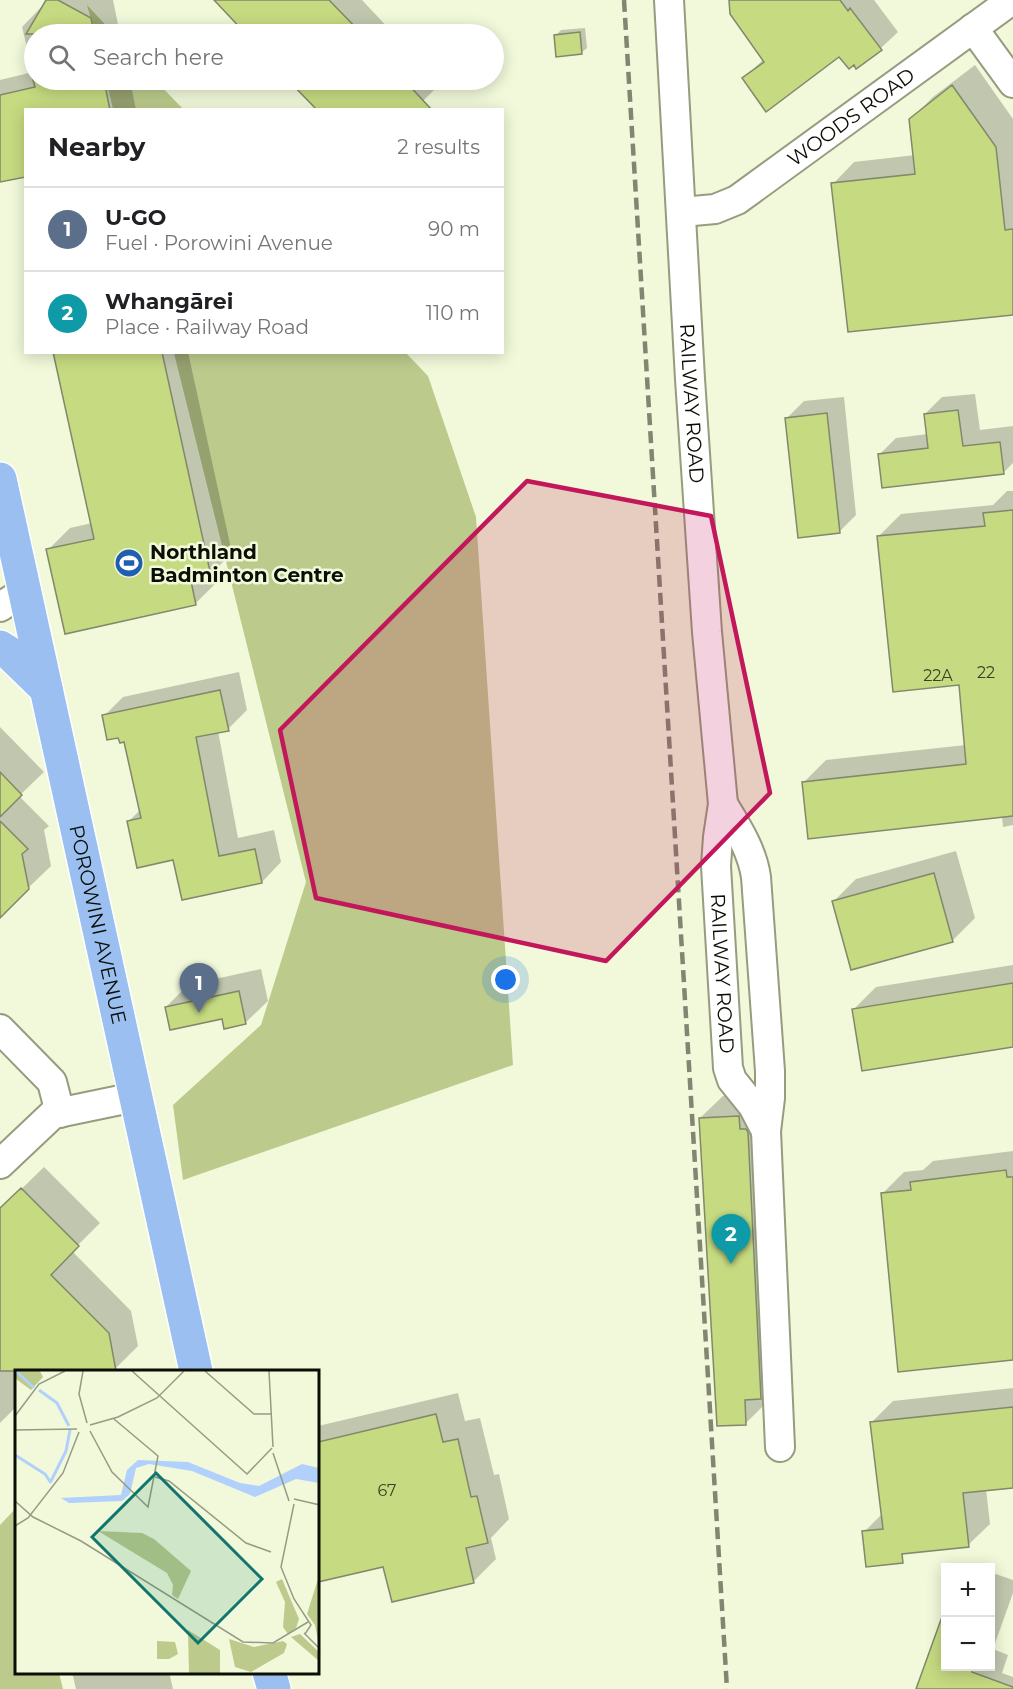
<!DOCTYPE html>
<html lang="en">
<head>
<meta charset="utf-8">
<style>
  body { margin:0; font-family:Montserrat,sans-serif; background:#f6f6f6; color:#202124 }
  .controls { position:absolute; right:18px; bottom:18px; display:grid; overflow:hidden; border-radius:0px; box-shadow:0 3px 15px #0003 }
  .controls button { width:54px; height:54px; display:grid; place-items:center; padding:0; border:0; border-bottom:2px solid #e0e0e0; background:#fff; color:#202124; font:30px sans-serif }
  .you { position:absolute; left:506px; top:980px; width:21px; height:21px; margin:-15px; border:4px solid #fff; border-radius:50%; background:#1a73e8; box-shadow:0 0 0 9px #1a73e833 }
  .badge { display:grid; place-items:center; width:39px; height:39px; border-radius:50%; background:#1e5fb0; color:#fff; font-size:20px; font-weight:700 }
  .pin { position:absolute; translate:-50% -50px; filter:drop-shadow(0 2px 3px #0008) }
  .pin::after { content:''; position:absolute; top:32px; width:21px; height:18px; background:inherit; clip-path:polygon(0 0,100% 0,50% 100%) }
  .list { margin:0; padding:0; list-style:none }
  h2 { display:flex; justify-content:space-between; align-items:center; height:78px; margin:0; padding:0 24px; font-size:26px }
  h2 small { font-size:20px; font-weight:400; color:#757577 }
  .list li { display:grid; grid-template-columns:39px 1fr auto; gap:18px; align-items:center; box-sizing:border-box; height:84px; padding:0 24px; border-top:2px solid #e0e0e0 }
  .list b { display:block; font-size:22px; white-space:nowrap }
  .list p { margin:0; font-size:20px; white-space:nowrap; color:#757577 }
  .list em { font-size:20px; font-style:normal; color:#757577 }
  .icon { flex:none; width:33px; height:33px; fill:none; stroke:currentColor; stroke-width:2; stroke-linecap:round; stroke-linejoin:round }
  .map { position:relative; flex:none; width:1013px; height:1689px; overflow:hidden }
  .search { position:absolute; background:#fff; box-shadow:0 3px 15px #0003; left:24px; top:24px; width:480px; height:66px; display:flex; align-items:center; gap:15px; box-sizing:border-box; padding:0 21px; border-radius:33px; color:#757577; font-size:22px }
  .panel { position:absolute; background:#fff; box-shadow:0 3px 15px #0003; left:24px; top:108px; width:480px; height:246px; border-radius:0px }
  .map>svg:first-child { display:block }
  .green { fill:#bcca8c }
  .shadow { fill:#0003 }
  .building { fill:#c6da81; stroke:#81886c; stroke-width:1.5 }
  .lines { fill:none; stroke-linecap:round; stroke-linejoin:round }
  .minor-casing { stroke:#959c7f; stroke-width:32 }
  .major-casing { stroke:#fff; stroke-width:36 }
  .minor { stroke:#fff; stroke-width:28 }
  .major { stroke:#9abff0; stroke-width:33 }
  .rail { stroke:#818672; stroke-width:4.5; stroke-dasharray:12 6; stroke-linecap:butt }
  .marked { fill:#c2185b; fill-opacity:0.2; stroke:#c2185b; stroke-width:4.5; stroke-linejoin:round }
  .labels { text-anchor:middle; stroke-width:5; stroke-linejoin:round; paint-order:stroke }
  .number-label { font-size:16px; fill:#3a4123 }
  .street-label { font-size:20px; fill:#0b0e04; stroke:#f1f9da }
  .poi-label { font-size:20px; font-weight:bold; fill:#0b0e04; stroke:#f1f9da; text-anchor:start }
  .inset-river { fill:none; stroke:#b1d0fb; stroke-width:3 }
  .inset-road { fill:none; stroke:#959b84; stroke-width:1.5 }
  .view { fill:#0f766e; fill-opacity:0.15; stroke:#0f766e; stroke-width:3 }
  .inset-edge { fill:none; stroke:#0b0e04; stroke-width:3 }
</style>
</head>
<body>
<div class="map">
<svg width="1013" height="1689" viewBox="0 0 1013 1689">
  <rect width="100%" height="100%" fill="#f1f9da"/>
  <path class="green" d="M87,5L114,34H95Z
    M106,80H155L183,109H113Z
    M174,353H406L428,376L476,517L513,1065L183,1180L173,1105L261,1025L306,882Z
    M16,1508V1672L59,1673L63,1689H0V1525Z"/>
  <path class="shadow" d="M48,0H113L120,34H34V80H130L136,110H26L0,181V80L33,72L22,27Z
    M216,0H362L394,34H248Z
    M731,0H874L898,32L881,48L857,67L854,63L839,55L744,78L764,59Z
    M585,28L587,48L581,53L556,35L561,30Z
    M975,65L1013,119V313L833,184L854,162L915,155L911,119L933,97Z
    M290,80H437L440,84L414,110H319Z
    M54,352H188L232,553L214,571L217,582L195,604L48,550L70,528L92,523Z
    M975,394L980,430L1013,426V463L1003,473L879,455L896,438L928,434L925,414L942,397Z
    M844,397L856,515L839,532L787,418L804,401Z
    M1007,491H1013V825L1003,827L1002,816L803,783L826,760L966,745L960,684L879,536L901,514L993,505Z
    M239,672L247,710L228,729L218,731L238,838L274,830L281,862L262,882L174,858L129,821L141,809L126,740L104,716L123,697Z
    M0,727L44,772L19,796L49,826L44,830L51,866L0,915Z
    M956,851L975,918L953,940L852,968L834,901L856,879Z
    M1013,965V1045L854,1009L876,987Z
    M261,969L268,1001L245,1023L223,1017L166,1007L188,985Z
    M761,1094L768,1401L746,1423L700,1118L723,1096Z
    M1013,1151V1358L883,1193L904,1172L923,1170L933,1161Z
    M44,1167L100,1223L72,1251L131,1311L138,1346L113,1371H16V1407L0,1423V1210Z
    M1013,1388V1486L986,1489L990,1524L968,1545L864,1532L883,1513L872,1422L893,1401Z
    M458,1393L465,1421L480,1418L494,1475L499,1474L509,1519L491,1538L496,1559L474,1581L393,1600L384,1565L318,1581V1426Z
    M990,1572L1013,1580V1593L993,1649L1008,1655L1002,1673L1013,1677V1689H918L946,1611V1666H990Z
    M72,1672H169L173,1689H76Z"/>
  <path class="building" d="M46,0H58L91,18L94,34H26Z
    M214,0H329L362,34H246Z
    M729,0H840L848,11L850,8L882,50L856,69L854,65L849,69L839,57L766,112L742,78L764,62L730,14Z
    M580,32L582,54L556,57L554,35Z
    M33,80H104L110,110H26V177L0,182V95L35,87Z
    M288,80H404L432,110H317Z
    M952,85L996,147L1005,230L1013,229V315L848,332L831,183L915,174L909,119Z
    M53,352H162L211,576L191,581L196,605L65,634L46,549L94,539Z
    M958,410L963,446L1000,442L1004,474L882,488L878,454L928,448L924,414Z
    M827,413L840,533L798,538L785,418Z
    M1013,510V816L808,839L802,782L966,764L959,685L893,692L877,536L985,526L983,513Z
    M220,690L229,731L196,737L219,856L255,849L262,883L182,900L173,860L137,868L127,821L141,818L124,742L120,743L118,738L107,740L102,715Z
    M0,772L22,795L0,817Z
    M0,821L28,849L22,854L29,889L0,918Z
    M934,873L953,942L851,970L832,901Z
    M1013,983V1047L862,1071L852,1009Z
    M239,991L246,1024L224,1029L222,1019L170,1030L165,1007Z
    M739,1116L740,1129H746L748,1132L761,1399L745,1400L746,1425L717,1426L699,1118Z
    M1006,1170L1007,1177H1013V1360L898,1372L881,1193L911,1190L910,1182Z
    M21,1188L79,1246L51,1275L109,1333L116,1371H0V1208Z
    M1013,1407V1488L963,1493L969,1547L902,1554L903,1563L866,1567L862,1531L883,1529L870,1422Z
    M436,1414L443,1442L458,1439L471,1497L477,1496L488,1543L466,1548L474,1583L392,1602L383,1567L318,1582V1442Z
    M943,1614L945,1615V1666H974L972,1672L1013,1687V1689H916Z"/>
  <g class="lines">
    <g class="minor-casing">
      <g id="minor">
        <path id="s1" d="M669,0L690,379L707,632L723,804L718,837L716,866L728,1068L732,1080L753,1106L766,1131"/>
        <path d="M973,28L1013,83"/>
        <path id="s2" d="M682,212L715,209L737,200L1012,0"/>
        <path d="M0,607L25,591"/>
        <path d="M723,804C737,827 752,850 756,877L770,1071V1098L766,1131L780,1447"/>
        <path d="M0,1029L52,1082L60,1113"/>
        <path d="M0,1164L53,1114L135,1097"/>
      </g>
    </g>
    <g class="major-casing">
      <g id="major">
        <path id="s3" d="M0,479L196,1371"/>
        <path d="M0,647L8,652L46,689"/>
        <path d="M269,1672L274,1689"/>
      </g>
    </g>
    <use href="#minor" class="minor"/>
    <use href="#major" class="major"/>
    <path class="rail" d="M624,0L727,1689"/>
  </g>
  <path class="marked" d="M527,481L711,516L770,793L606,961L316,898L280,730Z"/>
  <defs>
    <g id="stadium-disc" transform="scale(1.5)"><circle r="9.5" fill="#1e5fb0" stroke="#f1f9da"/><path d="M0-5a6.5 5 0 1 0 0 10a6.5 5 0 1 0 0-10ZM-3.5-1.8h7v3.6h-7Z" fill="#fff"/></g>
  </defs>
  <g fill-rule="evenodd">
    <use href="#stadium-disc" x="129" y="563"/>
  </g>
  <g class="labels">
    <g class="number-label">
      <text x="986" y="678">22</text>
      <text x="938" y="681">22A</text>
      <text x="387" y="1496">67</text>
    </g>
    <g class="street-label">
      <text dy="7" stroke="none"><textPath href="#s2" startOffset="198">WOODS ROAD</textPath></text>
      <text dy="7" stroke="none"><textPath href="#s1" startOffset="404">RAILWAY ROAD</textPath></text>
      <text dy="7" stroke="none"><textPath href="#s3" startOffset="456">POROWINI AVENUE</textPath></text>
      <text dy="7" stroke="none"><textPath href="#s1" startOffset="976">RAILWAY ROAD</textPath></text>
    </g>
    <g class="poi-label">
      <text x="150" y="559">Northland<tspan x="150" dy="23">Badminton Centre</tspan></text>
    </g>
  </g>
  <g transform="translate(15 1370)">
    <rect width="304" height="304" fill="#f1f9da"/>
    <path d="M0,1H25L28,7L16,20L1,9ZM83,161L127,163L139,169L176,201L163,229L157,225L158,215L152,203ZM304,206V275L300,255L292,244ZM267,209L284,249L281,258L273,264L268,257L270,232L261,212ZM173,260L205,280V304H174ZM285,264L304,282V291L276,267ZM214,269L239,277L268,271L272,274L269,283L236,302L220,297ZM142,271L160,272L163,284L154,289H142Z" fill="#bcca8c"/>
    <path d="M123,90L173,92L225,113L244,116L287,94L304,98V113L281,109L240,127L177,101L134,94L121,98L115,124L107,131L54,133L46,128L106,125L112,100Z" fill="#b1d0fb"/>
    <path class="inset-river" d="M1,1L19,18M24,20L42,33L54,56M0,85L30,104L36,113M36,111L51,81L55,60"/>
    <path class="inset-road" d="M68,1L64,24L72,53M117,1L232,104L257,78M190,1L239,44H256M254,1L258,77M0,46L24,14L50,1M75,55L103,47L142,28L169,1M0,60L62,59M75,61L97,102L133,137L143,86L99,49M258,83L274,131M140,107L154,111L231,173L256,182M279,129L305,135M0,131L18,147L66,171L228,272L258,273L293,252M279,134L266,197L279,229L296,255L290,264M0,156L13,148L48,103L64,62M289,263L305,279"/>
    <path class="view" d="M141,103L247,209L183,273L77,167Z"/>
    <rect width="304" height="304" class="inset-edge"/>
  </g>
</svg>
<div class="controls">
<button>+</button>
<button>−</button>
</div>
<div class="you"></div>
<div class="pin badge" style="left:199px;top:1013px;background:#5c6f8a">1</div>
<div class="pin badge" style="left:731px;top:1264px;background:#0f9aa8">2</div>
<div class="search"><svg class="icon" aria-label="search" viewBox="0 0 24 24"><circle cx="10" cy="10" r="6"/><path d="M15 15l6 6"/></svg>Search here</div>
<section class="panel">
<h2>Nearby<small>2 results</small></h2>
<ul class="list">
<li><span class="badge" style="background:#5c6f8a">1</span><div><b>U-GO</b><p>Fuel · Porowini Avenue</p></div><em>90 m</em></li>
<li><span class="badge" style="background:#0f9aa8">2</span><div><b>Whangārei</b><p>Place · Railway Road</p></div><em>110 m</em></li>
</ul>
</section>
</div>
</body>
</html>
